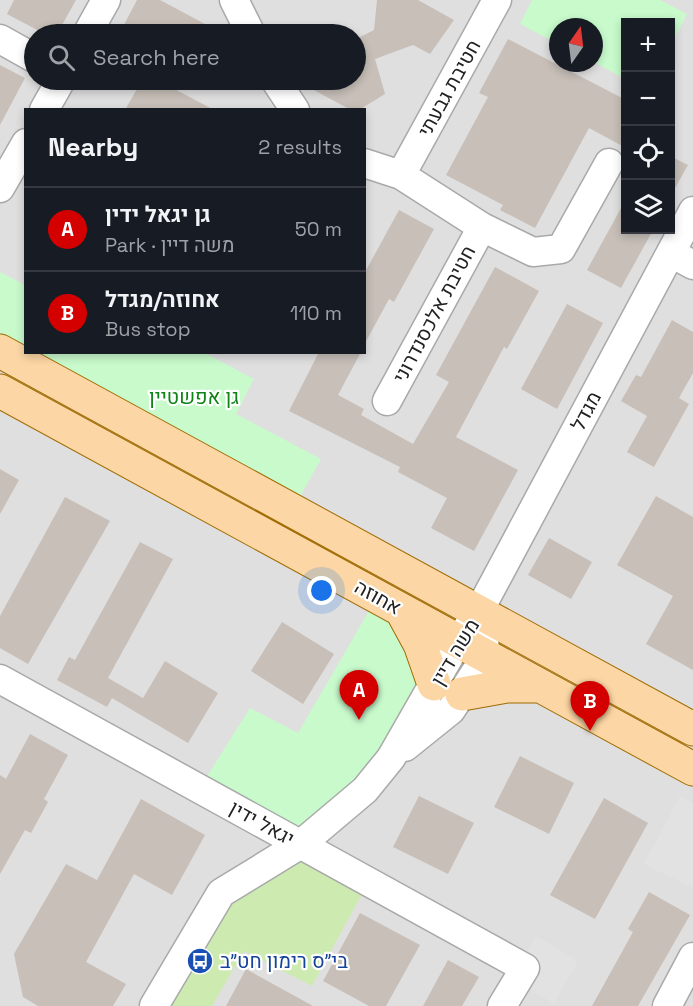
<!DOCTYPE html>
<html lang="en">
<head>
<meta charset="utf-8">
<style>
  body { margin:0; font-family:"Space Grotesk",Heebo,sans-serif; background:#20242c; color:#f1f3f6 }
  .controls { position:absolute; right:18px; top:18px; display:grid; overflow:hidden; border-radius:0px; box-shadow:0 3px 9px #0003 }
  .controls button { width:54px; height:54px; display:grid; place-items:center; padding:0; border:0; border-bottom:2px solid #363941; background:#171b24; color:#f1f3f6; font:30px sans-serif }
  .compass { position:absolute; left:549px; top:18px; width:54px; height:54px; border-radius:50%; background:#171b24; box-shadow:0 3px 9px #0003; rotate:14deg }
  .you { position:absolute; left:322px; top:591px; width:21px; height:21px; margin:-15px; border:4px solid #fff; border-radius:50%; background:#1a73e8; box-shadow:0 0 0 9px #1a73e833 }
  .badge { display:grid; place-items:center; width:39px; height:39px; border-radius:50%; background:#d40000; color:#fff; font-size:20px; font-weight:700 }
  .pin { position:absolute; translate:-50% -50px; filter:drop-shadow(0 2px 3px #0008) }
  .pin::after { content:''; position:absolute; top:32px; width:21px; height:18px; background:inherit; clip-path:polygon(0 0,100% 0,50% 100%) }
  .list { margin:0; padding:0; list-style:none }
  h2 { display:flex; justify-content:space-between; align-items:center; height:78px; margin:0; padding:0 24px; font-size:26px }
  h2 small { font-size:20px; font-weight:400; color:#9ea1a6 }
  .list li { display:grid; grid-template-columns:39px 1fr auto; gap:18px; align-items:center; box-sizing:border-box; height:84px; padding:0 24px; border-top:2px solid #363941 }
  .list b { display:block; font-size:22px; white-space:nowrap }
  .list p { margin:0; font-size:20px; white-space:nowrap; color:#9ea1a6 }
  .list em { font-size:20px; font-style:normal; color:#9ea1a6 }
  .icon { flex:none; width:33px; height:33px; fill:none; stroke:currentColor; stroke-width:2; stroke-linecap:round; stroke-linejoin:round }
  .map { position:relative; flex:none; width:693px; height:1006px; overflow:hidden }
  .search { position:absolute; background:#171b24; box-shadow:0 3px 9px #0003; left:24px; top:24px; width:342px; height:66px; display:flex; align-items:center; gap:15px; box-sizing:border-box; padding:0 21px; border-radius:33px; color:#9ea1a6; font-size:22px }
  .panel { position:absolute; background:#171b24; box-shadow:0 3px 9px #0003; left:24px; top:108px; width:342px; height:246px; border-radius:0px }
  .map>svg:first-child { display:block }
  .residential { fill:#e0dfdf; fill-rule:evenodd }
  .grass { fill:#cdebb0 }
  .park { fill:#c8facc }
  .parking { fill:#e2e2e2 }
  .building { fill:#c7bfb8 }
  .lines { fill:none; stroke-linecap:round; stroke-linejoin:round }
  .minor-casing { stroke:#a9a9a9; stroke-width:31 }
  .major-casing { stroke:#a06b00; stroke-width:35 }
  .minor { stroke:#fff; stroke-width:28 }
  .major { stroke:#fcd6a4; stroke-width:33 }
  .labels { text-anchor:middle; stroke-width:4.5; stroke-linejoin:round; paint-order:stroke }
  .street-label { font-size:20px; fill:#222; stroke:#fff }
  .park-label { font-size:20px; fill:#0c8416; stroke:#fff }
  .transit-label { font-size:20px; fill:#164399; stroke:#fff; text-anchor:start }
</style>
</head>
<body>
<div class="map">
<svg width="693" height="1006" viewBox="0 0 693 1006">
  <rect width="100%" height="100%" fill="#f2efe9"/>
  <path class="residential" d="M0,0H693V1006H0ZM626,22H670V230H626ZM558,27H594V63H558ZM34,34H356V80H34ZM26,110H364V352H26Z"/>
  <path class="grass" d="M300,859L362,894L312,986L244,951L212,1006H168L229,900Z"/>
  <path class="park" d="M532,0H660L687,14L671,46L670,22H626L625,79L594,62V27H558V44L520,24Z
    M0,272L25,285L26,352L205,353L254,379L236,414L321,459L296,504L0,345Z
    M377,597L434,684L382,769L301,844L199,789L250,708L298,733Z"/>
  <path class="parking" d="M680,796L693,803V888L644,864Z
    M536,936L578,961L554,1004L511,977Z"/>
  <path class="building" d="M14,0H76L57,34H45L7,14Z
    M137,0H160L205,24L199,34H119Z
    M377,0H418L454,20L430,54L413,45L375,59L385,94L359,110H351L295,80H356V39L374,30Z
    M508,39L626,100V148L589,128L535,228L500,210L503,205L446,175L488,97L479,93Z
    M0,65L25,78L0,125Z
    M142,80H175L171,87L214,110H125Z
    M670,156L688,165L670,197Z
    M626,199V230H653L621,288L587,270Z
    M399,210L434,229L394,302L389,299L364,345V274Z
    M495,267L539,291L507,349L504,347L456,437L518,470L474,551L431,528L447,498L398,472L400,467L289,411L319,352H361L338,395L364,409L361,415L413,444L449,382L436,375Z
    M567,304L603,323L557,409L521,389Z
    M672,320L693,332V373L679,398L689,404L654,467L627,452L647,416L621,401L636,375L641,377Z
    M0,469L19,480L0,514Z
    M656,496L693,517V670L646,644L673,596L617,565Z
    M65,497L110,521L28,664L0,648V616Z
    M549,538L592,562L571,599L528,575Z
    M140,542L173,559L108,678L143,698L165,661L218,693L188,743L112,698L107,707L57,680L69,657L75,660Z
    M282,622L334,654L303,704L251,671Z
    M30,734L68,755L44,799L48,802L31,833L25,830L0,874V775L6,779Z
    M520,756L574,783L549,834L494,807Z
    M419,796L474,823L448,874L393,847Z
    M604,798L648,823L595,919L550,895Z
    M141,799L205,835L172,895L134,874L86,962L126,984L113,1006H38L23,997L14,954L66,864L97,880Z
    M649,892L690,915L638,1006H592L633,932L628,929Z
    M360,913L420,945L386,1006H369L323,981Z
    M448,960L479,977L462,1006H423Z
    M246,969L313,1006H226Z"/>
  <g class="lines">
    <g class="minor-casing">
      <path id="minor" d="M234,0L251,34
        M87,34L106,0
        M0,39L34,58
        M275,80L295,110
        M44,110L61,80
        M364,163L401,175L482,227L533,252L561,249L609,163
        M401,175L497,0
        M0,188L26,143
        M671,253L693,265
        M387,401L482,227
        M0,679L525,968L502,1006
        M405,747L451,710L486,656L483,634
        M154,1006L221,893L301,844L365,790L391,758L458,641L479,611L693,211
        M667,1006L693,957"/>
    </g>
    <g class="major-casing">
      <path id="major" d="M0,351L693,729
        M0,391L693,769
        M402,611L420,644L434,684
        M462,694L507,686H540"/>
    </g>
    <use href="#minor" class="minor"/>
    <use href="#major" class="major"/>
  </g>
  <defs>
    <g id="bus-disc" transform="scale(1.35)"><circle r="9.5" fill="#1a4fb4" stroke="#fff"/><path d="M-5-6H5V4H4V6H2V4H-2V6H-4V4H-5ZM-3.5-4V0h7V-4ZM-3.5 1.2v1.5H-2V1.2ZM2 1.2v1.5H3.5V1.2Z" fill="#fff"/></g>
  </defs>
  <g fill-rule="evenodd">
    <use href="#bus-disc" x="200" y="961"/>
  </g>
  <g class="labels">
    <g class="street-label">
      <text transform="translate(449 88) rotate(-61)" y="7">חטיבת גבעתי</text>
      <text transform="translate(434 314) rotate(-62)" y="7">חטיבת אלכסנדרוני</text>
      <text transform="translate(586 411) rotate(-62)" y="7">מגדל</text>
      <text transform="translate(378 597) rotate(29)" y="7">אחוזה</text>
      <text transform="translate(455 652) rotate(-59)" y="7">משה דיין</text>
      <text transform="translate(262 823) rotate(29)" y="7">יגאל ידין</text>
    </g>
    <g class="park-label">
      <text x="194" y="404">גן אפשטיין</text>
    </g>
    <g class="transit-label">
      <text x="220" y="968">בי״ס רימון חט״ב</text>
    </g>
  </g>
</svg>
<div class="controls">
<button>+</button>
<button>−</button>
<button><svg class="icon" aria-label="locate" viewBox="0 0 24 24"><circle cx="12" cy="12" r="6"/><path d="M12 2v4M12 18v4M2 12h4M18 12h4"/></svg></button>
<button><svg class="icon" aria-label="layers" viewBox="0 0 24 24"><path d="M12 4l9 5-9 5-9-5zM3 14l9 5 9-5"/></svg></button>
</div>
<svg class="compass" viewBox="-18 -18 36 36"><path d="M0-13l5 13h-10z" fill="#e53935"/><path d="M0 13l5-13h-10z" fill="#9ea1a6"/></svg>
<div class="you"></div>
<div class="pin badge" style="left:359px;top:720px">A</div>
<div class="pin badge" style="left:590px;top:731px">B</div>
<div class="search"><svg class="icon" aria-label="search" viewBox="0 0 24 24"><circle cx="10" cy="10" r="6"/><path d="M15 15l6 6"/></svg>Search here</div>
<section class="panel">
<h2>Nearby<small>2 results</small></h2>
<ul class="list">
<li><span class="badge">A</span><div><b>גן יגאל ידין</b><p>Park · משה דיין</p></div><em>50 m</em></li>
<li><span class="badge">B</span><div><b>אחוזה/מגדל</b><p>Bus stop</p></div><em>110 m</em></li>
</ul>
</section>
</div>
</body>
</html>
